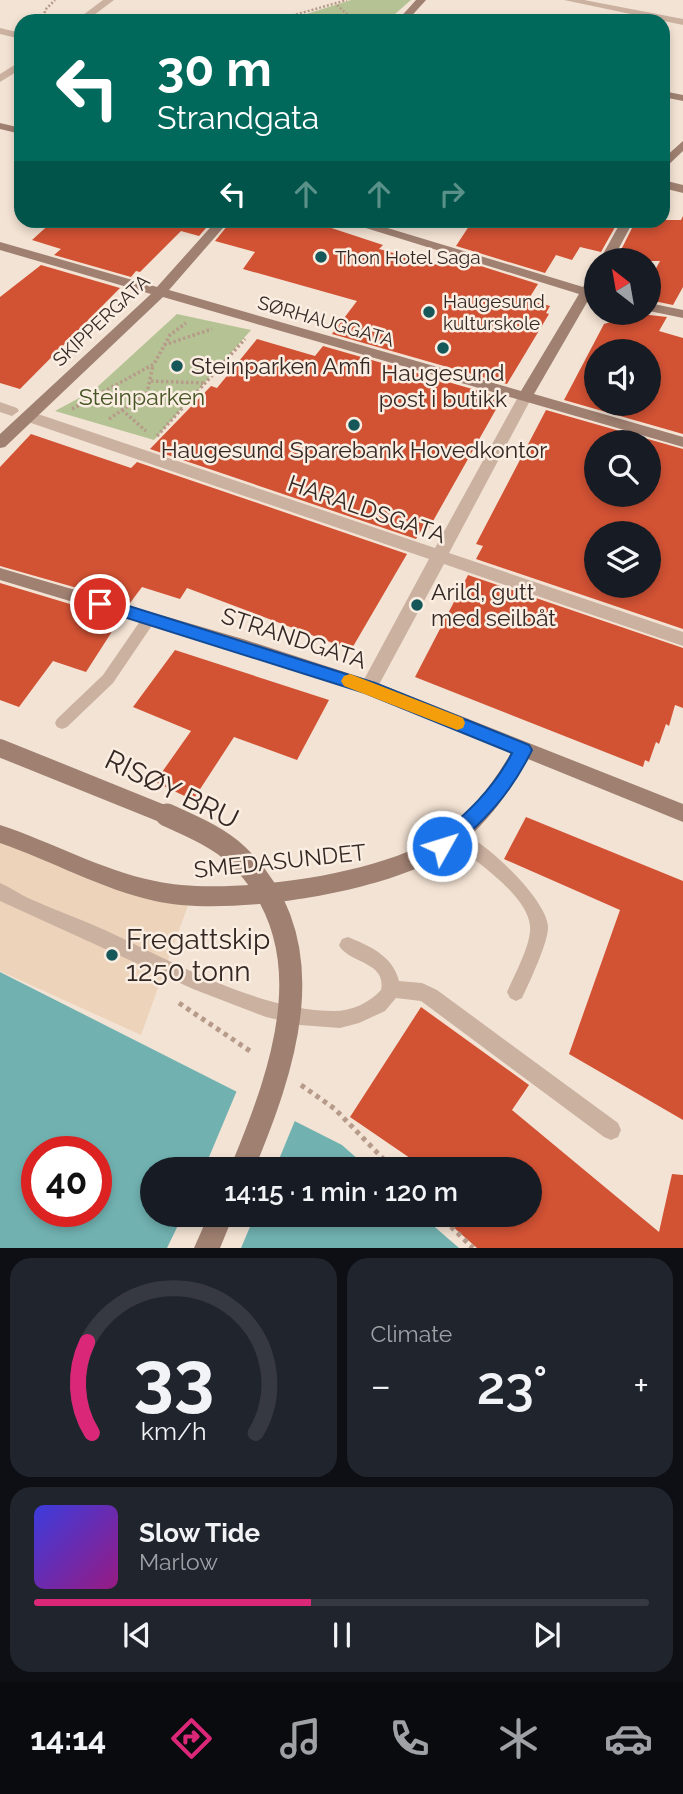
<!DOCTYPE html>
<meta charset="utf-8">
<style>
:root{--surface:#171b24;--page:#20242c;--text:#f1f3f6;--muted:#9ea1a6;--line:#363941;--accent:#db2777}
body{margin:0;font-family:Raleway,sans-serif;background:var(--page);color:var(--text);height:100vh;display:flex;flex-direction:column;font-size:26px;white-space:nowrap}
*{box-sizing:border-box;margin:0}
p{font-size:23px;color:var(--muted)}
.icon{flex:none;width:38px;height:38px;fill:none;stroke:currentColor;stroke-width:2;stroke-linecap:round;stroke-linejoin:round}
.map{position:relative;height:1248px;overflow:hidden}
.drawer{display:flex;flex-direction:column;gap:10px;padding:10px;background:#0d0f14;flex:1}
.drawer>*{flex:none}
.hud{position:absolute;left:14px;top:14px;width:656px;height:214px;border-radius:21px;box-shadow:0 4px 10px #0003;background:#00695c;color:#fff;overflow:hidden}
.needle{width:46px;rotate:329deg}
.tools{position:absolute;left:584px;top:248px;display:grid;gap:14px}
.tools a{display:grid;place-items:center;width:77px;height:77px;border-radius:50%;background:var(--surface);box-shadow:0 4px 10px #0003;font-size:35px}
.speed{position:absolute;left:21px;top:1136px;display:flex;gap:14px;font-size:35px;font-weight:700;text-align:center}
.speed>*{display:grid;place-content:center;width:91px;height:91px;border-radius:50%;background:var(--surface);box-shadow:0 4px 10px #0003;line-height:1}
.speed .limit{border:10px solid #d22;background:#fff;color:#111}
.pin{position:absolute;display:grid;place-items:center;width:60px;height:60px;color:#fff;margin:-30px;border:4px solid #fff;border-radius:50%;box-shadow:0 2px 7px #0007}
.me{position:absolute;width:77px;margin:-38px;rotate:51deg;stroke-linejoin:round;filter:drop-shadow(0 0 5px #0008)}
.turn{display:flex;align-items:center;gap:24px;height:147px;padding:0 28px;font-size:32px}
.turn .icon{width:91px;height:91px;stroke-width:2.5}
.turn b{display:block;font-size:49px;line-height:60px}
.lanes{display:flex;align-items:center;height:66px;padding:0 28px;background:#0003;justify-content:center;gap:35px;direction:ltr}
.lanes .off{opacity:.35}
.big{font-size:52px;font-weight:600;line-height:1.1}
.drawer .tile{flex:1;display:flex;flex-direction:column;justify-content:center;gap:10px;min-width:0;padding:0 24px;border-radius:21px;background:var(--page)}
.drawer .dial{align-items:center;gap:0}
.dial svg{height:182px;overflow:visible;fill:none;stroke:var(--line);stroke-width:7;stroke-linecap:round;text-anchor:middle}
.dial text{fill:var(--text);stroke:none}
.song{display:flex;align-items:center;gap:21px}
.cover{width:84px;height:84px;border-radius:10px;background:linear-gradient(135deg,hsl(240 70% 55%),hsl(310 70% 35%))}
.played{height:7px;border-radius:4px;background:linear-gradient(90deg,var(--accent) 45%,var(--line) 45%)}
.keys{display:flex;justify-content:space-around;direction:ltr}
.heat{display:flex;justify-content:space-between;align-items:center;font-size:38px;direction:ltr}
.drawer .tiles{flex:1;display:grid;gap:10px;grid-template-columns:1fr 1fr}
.tile:last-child{grid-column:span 2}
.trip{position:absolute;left:140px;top:1157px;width:402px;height:70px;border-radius:35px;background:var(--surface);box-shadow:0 4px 10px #0003;font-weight:600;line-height:70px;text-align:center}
.tab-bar{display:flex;height:112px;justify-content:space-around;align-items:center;background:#090b0e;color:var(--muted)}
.tab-bar .icon{width:49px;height:49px}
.tab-bar .selected{color:var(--accent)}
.tab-bar b{font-size:32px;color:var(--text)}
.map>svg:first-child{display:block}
.green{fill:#b5c394}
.plaza{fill:#edd3ba}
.water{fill:#71b2b1;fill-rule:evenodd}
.pier{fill:#f3e3d4}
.building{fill:#d25234;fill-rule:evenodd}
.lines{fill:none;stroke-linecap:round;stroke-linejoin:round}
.path-far2{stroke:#b79b8a;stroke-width:2.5;stroke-dasharray:2 2;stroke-linecap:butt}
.path-far1{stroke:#b79b8a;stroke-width:3.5;stroke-dasharray:2.5 2.5;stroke-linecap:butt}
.path{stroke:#b79b8a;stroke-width:5;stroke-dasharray:4.5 4.5;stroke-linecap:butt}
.lane{fill:#cbb1a0;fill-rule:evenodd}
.street{fill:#cbb1a0;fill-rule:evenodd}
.secondary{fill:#9f8071;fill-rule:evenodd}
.secondary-bridge-far1{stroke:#9f8071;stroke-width:18}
.secondary-bridge{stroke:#9f8071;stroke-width:23}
.route{fill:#1a73e8;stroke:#114b97;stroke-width:2}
.slow{fill:#f59e0b}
.poi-dot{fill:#165859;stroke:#faede1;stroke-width:2.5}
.labels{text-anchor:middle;stroke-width:5;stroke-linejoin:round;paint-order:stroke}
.far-poi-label{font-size:19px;fill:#342824;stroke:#faede1;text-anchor:start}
.far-street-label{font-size:19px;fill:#342824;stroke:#faede1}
.poi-label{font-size:23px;fill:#342824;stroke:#faede1;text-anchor:start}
.park-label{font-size:23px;fill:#465525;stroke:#faede1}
.street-label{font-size:23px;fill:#342824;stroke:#faede1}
.near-street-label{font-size:28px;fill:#342824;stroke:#faede1}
.near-poi-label{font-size:28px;fill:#342824;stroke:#faede1;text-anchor:start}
</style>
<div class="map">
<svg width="683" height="1248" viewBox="0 0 683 1248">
<rect width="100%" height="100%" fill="#f3e3d4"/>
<g class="green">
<polygon points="351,0 411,0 387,21 284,21"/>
<polygon points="177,314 251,330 154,440 55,411 94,390"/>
</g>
<polygon class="plaza" points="0,834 191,897 141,1035 0,971"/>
<path class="water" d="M0 972 342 1145 369 1169H152V1214L421 1215 459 1248H0ZM37 1152H96V1211H37Z"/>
<g class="pier">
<polygon points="238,1088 296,1118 275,1169 204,1169"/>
<polygon points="183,1215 255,1215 241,1248 167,1248"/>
</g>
<g class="building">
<polygon points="683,216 683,287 673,305 649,300 649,281 660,261 638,261 618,256 636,220 681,220"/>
<polygon points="54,220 213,220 199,236 181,231 140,272 136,271 131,277 54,255 61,249 32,240"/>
<polygon points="232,220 307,220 383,245 379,249 442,266 449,256 538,284 528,300 550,306 546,313 549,314 507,384 332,334 357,301 243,269 255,252 215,241"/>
<polygon points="473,220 619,220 601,252 580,247 572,260 556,255 545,273 456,246"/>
<polygon points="41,265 120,288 20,389 0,383 0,297"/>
<path d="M632 313 667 317 659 331 683 338V434L564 400 604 324 631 316ZM597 352H649V404H597Z"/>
<polygon points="257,339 315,356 323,346 500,397 496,404 499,404 428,530 423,528 416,539 150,449 211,386 217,388"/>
<path d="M546 410 683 449V629L476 559 483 546 476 544ZM597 443H649V495H597ZM597 534H649V586H597Z"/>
<polygon points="31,434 131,468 137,462 407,554 351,650 187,588 180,599 142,587 130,603 0,566 0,467"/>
<polygon points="468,575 683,648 683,708 675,705 669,726 666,724 659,744 656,742 649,762 645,760 643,767 415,677"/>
<polygon points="0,583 120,619 86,672 53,661 19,707 0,700"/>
<polygon points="175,650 329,700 297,760 234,737 193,800 155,782 191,731 133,707"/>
<polygon points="526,817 683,881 683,1120 569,1054 620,910 504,859"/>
<polygon points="421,1007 529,1085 512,1110 659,1232 672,1174 683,1175 683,1248 477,1248 452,1226 462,1214 530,1214 530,1169 426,1169 350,1117"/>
</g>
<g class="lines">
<g class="path-far2">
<polyline points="337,5 348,15 348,21"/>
<polyline points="44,21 45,10 55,0"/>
<polyline points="273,21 347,0"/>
</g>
<g class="path-far1">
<polyline points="164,345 212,329"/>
<polyline points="151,381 204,383"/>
<polyline points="72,409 154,364 170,335 186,323"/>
<polyline points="122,410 146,431"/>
<polyline points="109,419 147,393 153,365"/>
<polyline points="157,436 245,339"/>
</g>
<g class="path">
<polyline points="179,1003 253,1053"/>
<polyline points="301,1085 335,1109 393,1169"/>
<polyline points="438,1214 473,1248"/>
</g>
<g class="lane">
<polygon points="150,613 155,614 157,618 113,683 67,727 62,729 57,727 55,723 57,719 103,675 145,614"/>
<path d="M456 829C482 839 545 896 548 926 549 941 529 983 522 998L516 1001 510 998 507 992C514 976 532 943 530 926 528 895 473 859 450 841L448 836 450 831Z"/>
<path d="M0 883C10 887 19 894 28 898 54 910 81 919 107 931 173 962 260 1011 334 1011 352 1011 369 1003 381 990 387 961 347 963 339 945L342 939 348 937C370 946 393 956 399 981L422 983 437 990 618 1123 621 1130 618 1137 611 1140 604 1137 421 1001 396 998 385 1011 359 1023 340 1028 300 1025 266 1017 193 989 0 901Z"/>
</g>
<g class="street">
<polygon points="103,0 114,0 86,21 75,21"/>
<polygon points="564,0 584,0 683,19 683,25"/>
<polygon points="0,28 21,33 21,39 0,34"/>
<polygon points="21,61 21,69 0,82 0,74"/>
<polygon points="525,392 532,397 449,553 683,632 683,646 444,564 375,692 369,695 363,692 360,687 429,559 31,423 29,419 31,415 41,415 435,548 518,397"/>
<polygon points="0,402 17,408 19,411 12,416 0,412"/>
</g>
<g class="secondary">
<polygon points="416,0 426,0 407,21 397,21"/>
<polygon points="663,91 683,95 683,101 663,97"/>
<polygon points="0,123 21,128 21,134 0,129"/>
<polygon points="683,141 683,151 663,170 663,159"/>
<polygon points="663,180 683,185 683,193 663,188"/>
<polygon points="217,220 230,220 169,290 521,391 579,294 340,220 361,220 583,287 592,271 597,270 594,290 597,291 597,299 590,297 534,394 683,437 683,447 163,297 5,447 0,448 0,434 151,294 0,250 0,242 157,287"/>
<polygon points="622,220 634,220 612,261 599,261"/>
<polygon points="649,303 683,310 683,318 649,311"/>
<path d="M0 568 243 639 375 682 683 804V822L528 759C509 792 489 822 458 846 397 892 229 918 155 901 101 889 52 861 0 843V825C52 842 101 870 155 881 225 897 385 875 443 833 472 812 493 783 511 753L364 693 243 653 0 580Z"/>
<polygon points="209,1214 234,1214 220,1248 194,1248"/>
</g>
<polyline class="secondary-bridge-far1" points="0,748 171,817"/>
<path class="secondary-bridge" d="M167 815C191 826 218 837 237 855 329 943 284 1068 242 1169"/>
</g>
<path class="route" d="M100 597 375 683 529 745 532 750C510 795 485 820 448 852L442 854 435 852 432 846 435 840C466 814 493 790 512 753L365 693 95 608 92 604 95 599Z"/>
<polygon class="slow" points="350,674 463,718 465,723 463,728 457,730 344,686 341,681 344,676"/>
<g class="poi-dot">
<circle cx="321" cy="257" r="7"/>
<circle cx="429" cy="312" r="7"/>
<circle cx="443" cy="348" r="7"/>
<circle cx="177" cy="366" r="7"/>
<circle cx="354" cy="425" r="7"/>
<circle cx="417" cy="605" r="7"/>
<circle cx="112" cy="955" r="7"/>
</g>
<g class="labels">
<g class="far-poi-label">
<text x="335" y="264">Thon Hotel Saga</text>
<text x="443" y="308">Haugesund<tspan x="443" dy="22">kulturskole</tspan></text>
</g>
<g class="far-street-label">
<text transform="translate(101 320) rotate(-43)" y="7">SKIPPERGATA</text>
<text transform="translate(326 321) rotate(16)" y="7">SØRHAUGGATA</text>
</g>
<g class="poi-label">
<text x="191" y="374">Steinparken Amfi</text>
<text x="443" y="381" text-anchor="middle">Haugesund<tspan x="443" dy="26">post i butikk</tspan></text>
<text x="354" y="458" text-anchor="middle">Haugesund Sparebank Hovedkontor</text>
<text x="431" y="600">Arild, gutt<tspan x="431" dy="26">med seilbåt</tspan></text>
</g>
<g class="park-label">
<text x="142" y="405">Steinparken</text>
</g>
<g class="street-label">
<text transform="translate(367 509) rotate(19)" y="8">HARALDSGATA</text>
<text transform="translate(294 638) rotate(18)" y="8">STRANDGATA</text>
<text transform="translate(280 861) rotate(-6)" y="8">SMEDASUNDET</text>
</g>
<g class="near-street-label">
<text transform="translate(172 789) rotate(26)" y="10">RISØY BRU</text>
</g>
<g class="near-poi-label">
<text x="126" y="949">Fregattskip<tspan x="126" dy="32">1250 tonn</tspan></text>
</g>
</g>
</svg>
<div class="tools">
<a><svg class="needle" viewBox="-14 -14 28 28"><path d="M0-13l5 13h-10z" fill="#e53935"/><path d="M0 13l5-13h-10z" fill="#9ea1a6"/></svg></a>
<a><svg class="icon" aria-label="sound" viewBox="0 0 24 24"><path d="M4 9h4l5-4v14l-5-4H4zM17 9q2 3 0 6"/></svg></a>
<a><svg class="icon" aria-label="search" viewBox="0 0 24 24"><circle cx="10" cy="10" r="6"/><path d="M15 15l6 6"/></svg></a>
<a><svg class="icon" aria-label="layers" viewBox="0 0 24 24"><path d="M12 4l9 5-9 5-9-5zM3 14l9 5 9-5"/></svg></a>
</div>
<div class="speed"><div class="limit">40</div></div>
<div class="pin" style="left:100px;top:604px;background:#d93025"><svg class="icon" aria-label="arrive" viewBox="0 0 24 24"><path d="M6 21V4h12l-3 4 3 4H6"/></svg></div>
<svg class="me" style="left:442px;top:846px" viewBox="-20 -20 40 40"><circle r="17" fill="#1a73e8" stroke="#fff" stroke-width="3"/><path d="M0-11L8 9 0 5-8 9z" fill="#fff"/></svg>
<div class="trip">14:15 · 1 min · 120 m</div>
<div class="hud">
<div class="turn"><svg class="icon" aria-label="left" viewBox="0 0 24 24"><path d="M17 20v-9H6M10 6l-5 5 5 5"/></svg><div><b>30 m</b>Strandgata</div></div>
<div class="lanes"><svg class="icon" aria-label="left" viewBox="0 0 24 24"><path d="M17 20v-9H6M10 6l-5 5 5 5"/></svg><svg class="icon off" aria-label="ahead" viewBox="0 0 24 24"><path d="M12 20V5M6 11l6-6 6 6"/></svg><svg class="icon off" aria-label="ahead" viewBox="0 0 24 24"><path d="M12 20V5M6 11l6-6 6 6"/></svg><svg class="icon off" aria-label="right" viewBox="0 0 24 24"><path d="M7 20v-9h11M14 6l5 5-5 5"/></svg></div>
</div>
</div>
<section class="drawer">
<div class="tiles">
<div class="tile dial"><svg viewBox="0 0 100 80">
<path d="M14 69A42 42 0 1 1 86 69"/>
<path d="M14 69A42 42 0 0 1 12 29" stroke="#db2777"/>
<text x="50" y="56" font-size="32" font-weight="700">33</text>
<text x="50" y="72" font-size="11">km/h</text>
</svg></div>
<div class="tile"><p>Climate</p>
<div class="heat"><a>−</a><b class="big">23°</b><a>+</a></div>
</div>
<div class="tile">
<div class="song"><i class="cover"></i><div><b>Slow Tide</b><p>Marlow</p></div></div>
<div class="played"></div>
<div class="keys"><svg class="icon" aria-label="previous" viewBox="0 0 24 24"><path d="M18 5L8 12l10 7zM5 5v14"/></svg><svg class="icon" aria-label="pause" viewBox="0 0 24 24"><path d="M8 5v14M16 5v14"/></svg><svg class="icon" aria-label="next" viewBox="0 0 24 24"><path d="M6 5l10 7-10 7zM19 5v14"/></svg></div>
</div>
</div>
</section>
<nav class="tab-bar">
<b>14:14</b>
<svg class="icon selected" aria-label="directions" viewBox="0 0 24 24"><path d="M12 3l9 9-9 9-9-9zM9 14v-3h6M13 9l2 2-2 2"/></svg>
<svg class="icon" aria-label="music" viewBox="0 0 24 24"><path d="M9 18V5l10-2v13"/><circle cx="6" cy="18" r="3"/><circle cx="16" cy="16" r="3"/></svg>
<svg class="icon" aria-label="phone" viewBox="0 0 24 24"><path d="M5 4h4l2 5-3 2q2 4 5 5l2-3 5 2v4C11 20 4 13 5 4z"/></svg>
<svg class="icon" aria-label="climate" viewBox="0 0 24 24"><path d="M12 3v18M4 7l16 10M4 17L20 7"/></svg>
<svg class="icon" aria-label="car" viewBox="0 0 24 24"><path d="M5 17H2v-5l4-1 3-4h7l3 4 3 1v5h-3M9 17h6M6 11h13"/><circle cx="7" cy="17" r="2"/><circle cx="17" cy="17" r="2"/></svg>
</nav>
